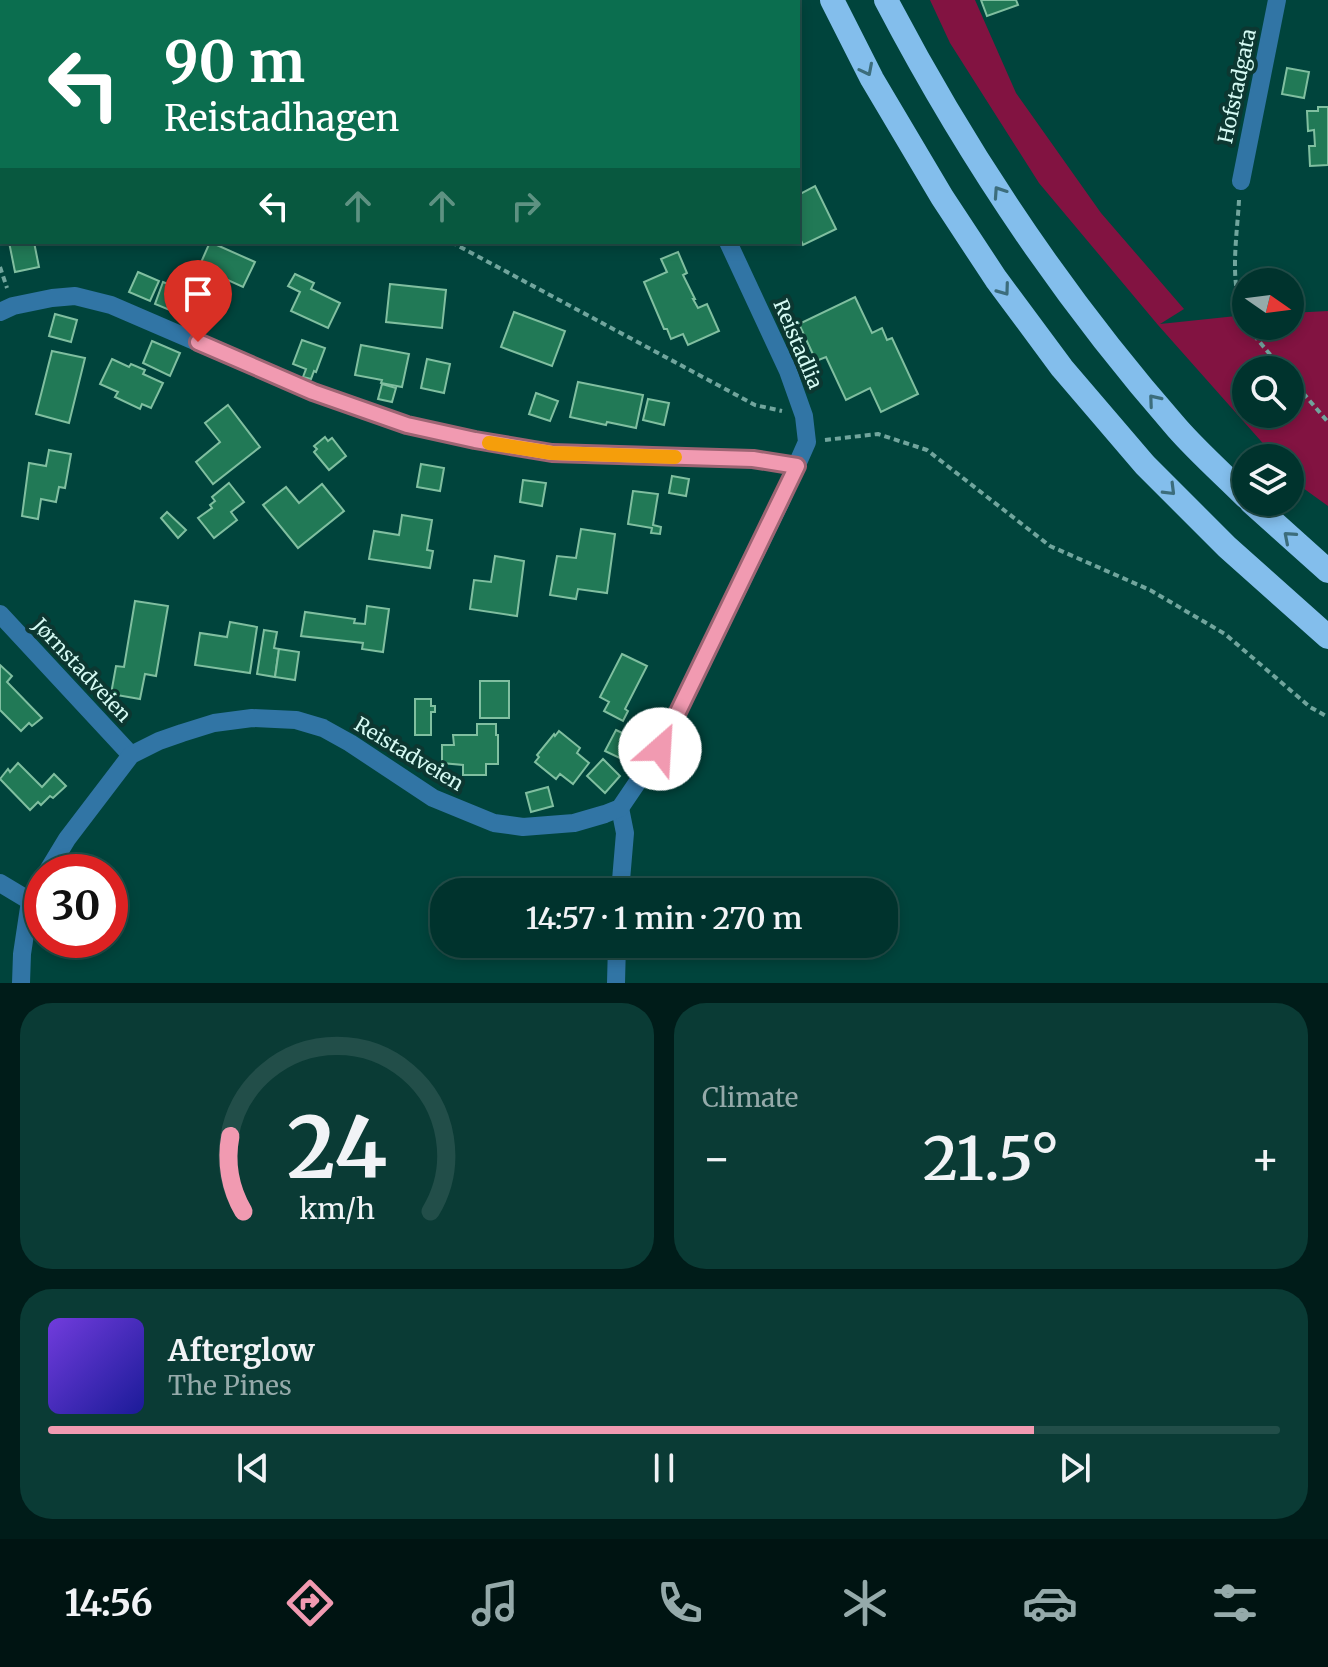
<!DOCTYPE html>
<meta charset="utf-8">
<style>
:root{--surface:#00332d;--page:#0a3b35;--text:#f1f3f6;--muted:#95aaaa;--line:#224e49;--accent:#f19ab1}
body{margin:0;font-family:Merriweather,serif;background:var(--page);color:var(--text);height:100vh;display:flex;flex-direction:column;font-size:30px;white-space:nowrap}
*{box-sizing:border-box;margin:0}
p{font-size:26px;color:var(--muted)}
.icon{flex:none;width:44px;height:44px;fill:none;stroke:currentColor;stroke-width:2;stroke-linecap:round;stroke-linejoin:round}
.map{position:relative;height:983px;overflow:hidden}
.panel{display:flex;flex-direction:column;gap:20px;padding:20px;background:#001c19;flex:1}
.panel>*{flex:none}
.top-card{position:absolute;left:0px;top:0px;width:800px;height:244px;box-shadow:0 4px 12px #0003,0 0 0 2px var(--line);background:#0b6e4f;color:#fff;overflow:hidden}
.needle{width:52px;rotate:104deg}
.controls{position:absolute;left:1232px;top:268px;display:grid;gap:16px}
.controls a{display:grid;place-items:center;width:72px;height:72px;border-radius:50%;background:var(--surface);box-shadow:0 4px 12px #0003,0 0 0 2px var(--line);font-size:40px}
.speed{position:absolute;left:24px;top:854px;display:flex;gap:16px;font-size:40px;font-weight:700;text-align:center}
.speed>*{display:grid;place-content:center;width:104px;height:104px;border-radius:50%;background:var(--surface);box-shadow:0 4px 12px #0003,0 0 0 2px var(--line);line-height:1}
.speed .limit{border:12px solid #d22;background:#fff;color:#111}
.pin{position:absolute;display:grid;place-items:center;width:68px;height:68px;color:#fff;margin:-82px -34px;border-radius:50% 50% 50% 0;rotate:-45deg;box-shadow:0 0 8px #0007}
.pin .icon{rotate:45deg}
.me{position:absolute;width:88px;margin:-44px;rotate:26deg;stroke-linejoin:round;filter:drop-shadow(0 0 6px #0008)}
.turn{display:flex;align-items:center;gap:28px;height:168px;padding:0 32px;font-size:36px}
.turn .icon{width:104px;height:104px;stroke-width:2.5}
.turn b{display:block;font-size:56px;line-height:68px}
.lanes{display:flex;align-items:center;height:76px;padding:0 32px;background:#0003;justify-content:center;gap:40px;direction:ltr}
.lanes .off{opacity:.35}
.big{font-size:60px;font-weight:600;line-height:1.1}
.panel .card{flex:1;display:flex;flex-direction:column;justify-content:center;gap:12px;min-width:0;padding:0 28px;border-radius:32px;background:var(--page)}
.panel .dial{align-items:center;gap:0}
.dial svg{height:208px;overflow:visible;fill:none;stroke:var(--line);stroke-width:7;stroke-linecap:round;text-anchor:middle}
.dial text{fill:var(--text);stroke:none}
.song{display:flex;align-items:center;gap:24px}
.cover{width:96px;height:96px;border-radius:12px;background:linear-gradient(135deg,hsl(260 70% 55%),hsl(240 70% 35%))}
.played{height:8px;border-radius:4px;background:linear-gradient(90deg,var(--accent) 80%,var(--line) 80%)}
.keys{display:flex;justify-content:space-around;direction:ltr}
.heat{display:flex;justify-content:space-between;align-items:center;font-size:44px;direction:ltr}
.panel .tiles{flex:1;display:grid;gap:20px;grid-template-columns:1fr 1fr}
.card:last-child{grid-column:span 2}
.trip{position:absolute;left:430px;top:878px;width:468px;height:80px;border-radius:32px;background:var(--surface);box-shadow:0 4px 12px #0003,0 0 0 2px var(--line);font-weight:600;line-height:80px;text-align:center}
.tabs{display:flex;height:128px;justify-content:space-around;align-items:center;background:#001412;color:var(--muted)}
.tabs .icon{width:56px;height:56px}
.tabs .on{color:var(--accent)}
.tabs b{font-size:36px;color:var(--text)}
.map>svg:first-child{display:block}
.green{fill:#821341;fill-rule:evenodd}
.building{fill:#217956;stroke:#80bfa0;stroke-width:2}
.lines{fill:none;stroke-linecap:round;stroke-linejoin:round}
.path{stroke:#71a59d;stroke-width:4;stroke-dasharray:6 4;stroke-linecap:butt}
.minor{stroke:#3175a5;stroke-width:18}
.motorway{stroke:#83beec;stroke-width:24}
.oneway{stroke:#3c6d7c}
.route-casing{stroke:#9d6473;stroke-width:20}
.route{stroke:#f19ab1;stroke-width:14}
.slow{stroke:#f59e0b;stroke-width:14}
.labels{text-anchor:middle;stroke-width:8;stroke-linejoin:round;paint-order:stroke}
.street-label{font-size:20px;fill:#d5faf3;stroke:#0c3731}
</style>
<div class="map">
<svg width="1328" height="983" viewBox="0 0 1328 983">
<rect width="100%" height="100%" fill="#00443c"/>
<path class="green" d="M930 0H975L1016 93 1101 213 1184 309 1160 324 1246 315V326H1290V313L1328 311V506L1303 488 1290 473V458H1276L1158 325 1039 183 950 43ZM1290 370V414H1246V370Z"/>
<g class="building">
<polygon points="981,0 1016,0 1018,5 987,16"/>
<polygon points="1287,68 1309,72 1304,98 1282,94"/>
<polygon points="1318,107 1328,107 1328,165 1310,166 1309,146 1315,146 1314,130 1308,131 1307,111 1318,111"/>
<polygon points="815,186 836,229 803,245 798,234 798,195"/>
<polygon points="9,242 34,242 39,267 15,272"/>
<polygon points="210,242 255,262 243,287 199,267"/>
<polygon points="678,252 687,273 683,275 695,299 693,299 698,308 707,304 719,331 688,345 683,334 671,339 667,329 664,329 644,282 667,272 661,259"/>
<polygon points="138,272 159,281 150,301 129,292"/>
<polygon points="295,274 314,283 311,289 340,303 328,328 291,311 300,292 288,286"/>
<polygon points="163,282 185,291 177,313 155,304"/>
<polygon points="390,284 446,290 442,328 386,322"/>
<polygon points="855,297 872,333 882,328 887,340 892,338 918,394 881,412 870,388 846,400 826,357 816,361 799,324"/>
<polygon points="514,312 565,331 552,366 501,347"/>
<polygon points="55,314 77,320 71,342 49,336"/>
<polygon points="302,340 325,348 316,372 314,371 311,379 303,377 306,369 293,364"/>
<polygon points="152,341 180,353 170,376 143,363"/>
<polygon points="361,345 409,354 402,387 381,383 382,380 355,375"/>
<polygon points="52,351 85,358 69,423 36,414"/>
<polygon points="112,359 129,367 131,364 145,370 143,374 163,383 151,408 142,404 140,409 115,397 118,392 100,384"/>
<polygon points="427,359 450,364 444,393 421,388"/>
<polygon points="578,382 643,395 636,428 607,422 606,425 570,417"/>
<polygon points="382,384 396,388 392,402 378,399"/>
<polygon points="536,393 558,401 550,421 529,414"/>
<polygon points="648,399 669,403 664,425 643,420"/>
<polygon points="228,405 260,447 213,484 196,462 220,442 205,423"/>
<polygon points="325,437 328,441 332,438 346,456 329,470 314,452 317,449 314,446"/>
<polygon points="49,450 71,454 65,488 59,487 56,502 41,499 38,519 22,516 29,463 46,466"/>
<polygon points="421,464 444,468 440,491 417,487"/>
<polygon points="672,476 689,479 686,496 669,493"/>
<polygon points="523,480 546,483 542,506 520,502"/>
<polygon points="229,483 244,502 231,512 237,520 214,538 198,518 212,508 210,505 215,501 212,497"/>
<polygon points="322,484 344,511 298,548 263,505 286,487 299,503"/>
<polygon points="633,491 658,494 653,525 661,527 660,534 651,533 652,528 628,524"/>
<polygon points="167,512 186,530 178,538 161,518"/>
<polygon points="402,515 432,520 427,550 433,551 430,568 369,559 374,531 399,535"/>
<polygon points="581,529 615,534 607,593 578,589 576,599 550,595 557,556 576,558"/>
<polygon points="495,556 524,561 517,616 470,609 474,580 491,582"/>
<polygon points="135,601 168,606 156,676 145,674 140,699 111,694 116,666 124,667"/>
<polygon points="367,606 389,609 383,652 362,649 363,643 301,636 305,612 355,619 354,623 365,624"/>
<polygon points="230,622 257,627 250,673 195,665 200,633 227,637"/>
<polygon points="264,630 277,632 274,648 279,649 275,677 257,674"/>
<polygon points="279,649 299,652 295,680 275,677"/>
<polygon points="622,654 647,666 625,709 628,711 623,721 604,711 609,702 600,697"/>
<polygon points="0,665 12,676 7,682 42,718 32,726 29,723 21,731 0,710"/>
<rect x="480" y="681" width="29" height="37"/>
<polygon points="415,699 431,699 431,706 435,706 435,712 431,712 431,735 415,735"/>
<polygon points="477,724 496,724 496,735 498,735 498,764 486,764 486,775 463,775 463,765 442,763 442,745 454,745 453,735 477,735"/>
<polygon points="616,730 637,740 626,761 605,751"/>
<polygon points="559,731 580,748 577,753 589,763 573,784 560,774 556,779 535,762 539,757 537,755 554,734 555,736"/>
<polygon points="603,759 620,776 605,793 587,776"/>
<polygon points="18,763 42,787 54,774 66,786 53,798 50,796 41,805 38,802 30,810 0,779 8,769 10,772"/>
<polygon points="548,787 553,806 531,812 526,793"/>
</g>
<g class="lines">
<g class="path">
<path d="M1239 200C1237 239 1228 285 1246 321"/>
<polyline points="451,242 755,405 782,411"/>
<polyline points="0,267 7,288"/>
<polyline points="1249,326 1253,334 1283,370"/>
<polyline points="1290,378 1328,422"/>
<polyline points="825,440 878,434 927,450 1050,546 1150,590 1225,634 1310,707 1328,717"/>
</g>
<g class="minor">
<polyline points="241,0 242,2"/>
<polyline points="611,0 612,2"/>
<polyline points="1241,181 1277,0"/>
<polyline points="0,312 13,306 52,298 75,296 111,305 313,392 407,425 475,440 552,453 753,459 797,466"/>
<polyline points="0,614 131,755"/>
<polyline points="620,808 625,833 620,892"/>
<polyline points="47,872 67,839 131,755 159,741 182,733 214,723 252,718 296,720 323,728 350,743 433,798 494,823 523,827 574,823 605,814 620,808 660,749 780,503 807,442 804,416 788,371 728,242"/>
<polyline points="0,883 30,901"/>
<polyline points="21,983 22,954 30,901 42,880"/>
<polyline points="616,983 617,944"/>
</g>
<g class="motorway">
<polyline points="832,0 872,79 942,197 996,279 1062,368 1145,465 1227,547 1328,637"/>
<path d="M886 0C966 153 1063 298 1177 428 1198 452 1223 474 1246 497"/>
<polyline points="1251,502 1328,571"/>
</g>
</g>
<defs><path id="oneway-chevron" d="M-2-3.5L2.5 0L-2 3.5" fill="none" stroke-width="1.6" stroke-linecap="round" stroke-linejoin="round" transform="scale(2)"/></defs>
<g class="oneway">
<use href="#oneway-chevron" transform="translate(867 70) rotate(63)"/>
<use href="#oneway-chevron" transform="translate(999 192) rotate(-124)"/>
<use href="#oneway-chevron" transform="translate(1004 290) rotate(54)"/>
<use href="#oneway-chevron" transform="translate(1154 400) rotate(-130)"/>
<use href="#oneway-chevron" transform="translate(1170 490) rotate(45)"/>
<use href="#oneway-chevron" transform="translate(1289 537) rotate(-139)"/>
</g>
<g class="lines">
<defs>
<polyline id="route" points="198,342 313,392 407,425 475,440 552,453 753,459 797,466 660,749"/>
</defs>
<use href="#route" class="route-casing"/>
<use href="#route" class="route"/>
<polyline class="slow" points="489,443 552,453 675,457"/>
</g>
<g class="labels">
<g class="street-label">
<text transform="translate(1237 86) rotate(-78)" y="7">Hofstadgata</text>
<text transform="translate(798 344) rotate(67)" y="7">Reistadlia</text>
<text transform="translate(82 670) rotate(47)" y="7">Jørnstadveien</text>
<text transform="translate(409 754) rotate(31)" y="7">Reistadveien</text>
</g>
</g>
</svg>
<div class="controls">
<a><svg class="needle" viewBox="-14 -14 28 28"><path d="M0-13l5 13h-10z" fill="#e53935"/><path d="M0 13l5-13h-10z" fill="#95aaaa"/></svg></a>
<a><svg class="icon" aria-label="search" viewBox="0 0 24 24"><circle cx="10" cy="10" r="6"/><path d="M15 15l6 6"/></svg></a>
<a><svg class="icon" aria-label="layers" viewBox="0 0 24 24"><path d="M12 4l9 5-9 5-9-5zM3 14l9 5 9-5"/></svg></a>
</div>
<div class="speed"><div class="limit">30</div></div>
<div class="pin" style="left:198px;top:342px;background:#d93025"><svg class="icon" aria-label="arrive" viewBox="0 0 24 24"><path d="M6 21V4h12l-3 4 3 4H6"/></svg></div>
<svg class="me" style="left:660px;top:749px" viewBox="-20 -20 40 40"><circle r="19" fill="#fff"/><path d="M0-13L10 11 0 6-10 11z" fill="#f19ab1"/></svg>
<div class="trip">14:57 · 1 min · 270 m</div>
<div class="top-card">
<div class="turn"><svg class="icon" aria-label="left" viewBox="0 0 24 24"><path d="M17 20v-9H6M10 6l-5 5 5 5"/></svg><div><b>90 m</b>Reistadhagen</div></div>
<div class="lanes"><svg class="icon" aria-label="left" viewBox="0 0 24 24"><path d="M17 20v-9H6M10 6l-5 5 5 5"/></svg><svg class="icon off" aria-label="ahead" viewBox="0 0 24 24"><path d="M12 20V5M6 11l6-6 6 6"/></svg><svg class="icon off" aria-label="ahead" viewBox="0 0 24 24"><path d="M12 20V5M6 11l6-6 6 6"/></svg><svg class="icon off" aria-label="right" viewBox="0 0 24 24"><path d="M7 20v-9h11M14 6l5 5-5 5"/></svg></div>
</div>
</div>
<section class="panel">
<div class="tiles">
<div class="card dial"><svg viewBox="0 0 100 80">
<path d="M14 69A42 42 0 1 1 86 69"/>
<path d="M14 69A42 42 0 0 1 9 40" stroke="#f19ab1"/>
<text x="50" y="56" font-size="32" font-weight="700">24</text>
<text x="50" y="72" font-size="11">km/h</text>
</svg></div>
<div class="card"><p>Climate</p>
<div class="heat"><a>−</a><b class="big">21.5°</b><a>+</a></div>
</div>
<div class="card">
<div class="song"><i class="cover"></i><div><b>Afterglow</b><p>The Pines</p></div></div>
<div class="played"></div>
<div class="keys"><svg class="icon" aria-label="previous" viewBox="0 0 24 24"><path d="M18 5L8 12l10 7zM5 5v14"/></svg><svg class="icon" aria-label="pause" viewBox="0 0 24 24"><path d="M8 5v14M16 5v14"/></svg><svg class="icon" aria-label="next" viewBox="0 0 24 24"><path d="M6 5l10 7-10 7zM19 5v14"/></svg></div>
</div>
</div>
</section>
<nav class="tabs">
<b>14:56</b>
<svg class="icon on" aria-label="directions" viewBox="0 0 24 24"><path d="M12 3l9 9-9 9-9-9zM9 14v-3h6M13 9l2 2-2 2"/></svg>
<svg class="icon" aria-label="music" viewBox="0 0 24 24"><path d="M9 18V5l10-2v13"/><circle cx="6" cy="18" r="3"/><circle cx="16" cy="16" r="3"/></svg>
<svg class="icon" aria-label="phone" viewBox="0 0 24 24"><path d="M5 4h4l2 5-3 2q2 4 5 5l2-3 5 2v4C11 20 4 13 5 4z"/></svg>
<svg class="icon" aria-label="climate" viewBox="0 0 24 24"><path d="M12 3v18M4 7l16 10M4 17L20 7"/></svg>
<svg class="icon" aria-label="car" viewBox="0 0 24 24"><path d="M5 17H2v-5l4-1 3-4h7l3 4 3 1v5h-3M9 17h6M6 11h13"/><circle cx="7" cy="17" r="2"/><circle cx="17" cy="17" r="2"/></svg>
<svg class="icon" aria-label="filters" viewBox="0 0 24 24"><path d="M4 7h16M4 17h16"/><circle cx="9" cy="7" r="2"/><circle cx="15" cy="17" r="2"/></svg>
</nav>
